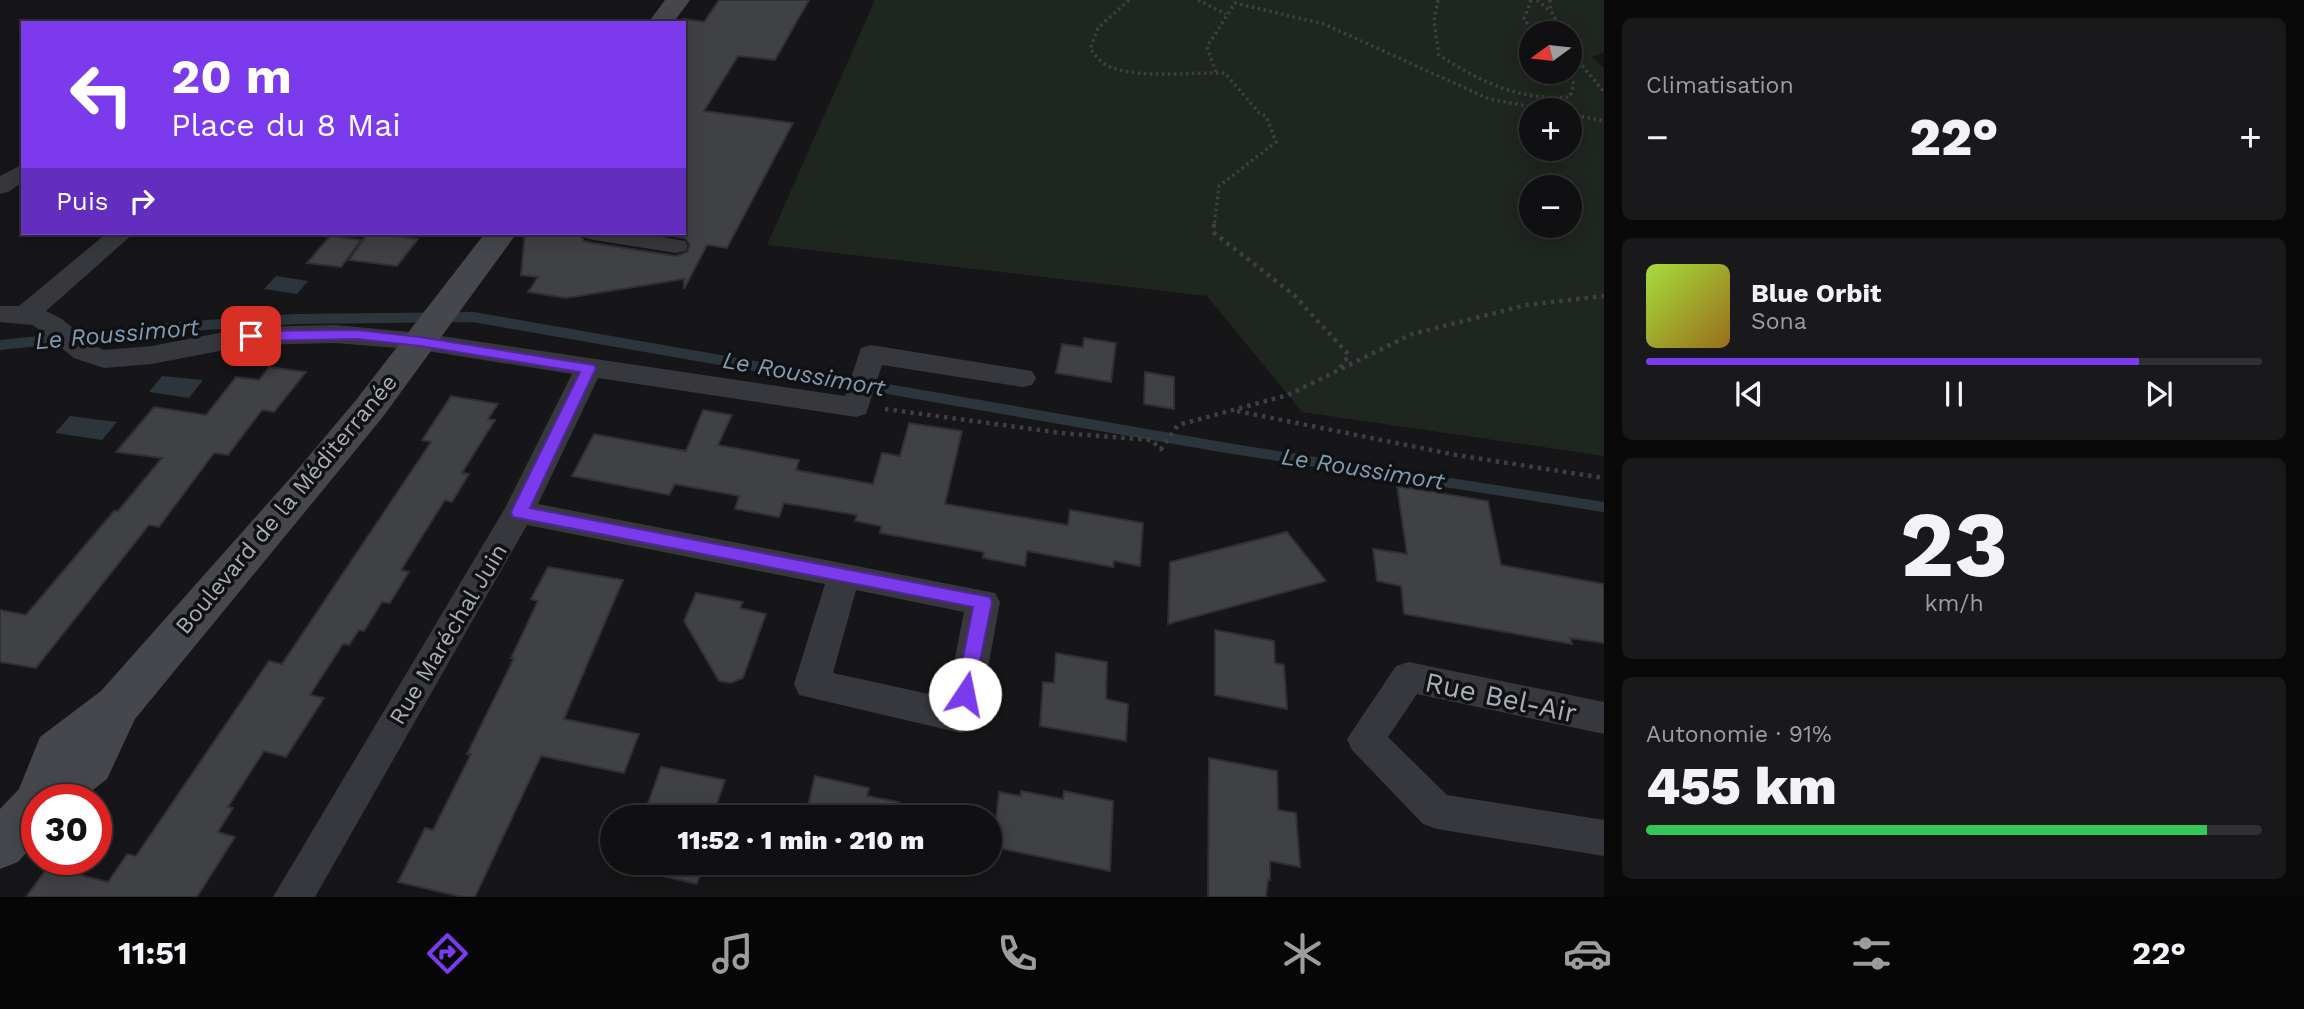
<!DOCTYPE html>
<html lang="fr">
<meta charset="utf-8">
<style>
:root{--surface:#101012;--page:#19191b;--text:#f1f3f6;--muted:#9c9d9f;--line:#303032;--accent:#7c3aed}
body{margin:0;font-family:"Work Sans",sans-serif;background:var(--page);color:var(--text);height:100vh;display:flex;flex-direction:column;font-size:26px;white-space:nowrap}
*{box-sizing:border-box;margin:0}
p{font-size:23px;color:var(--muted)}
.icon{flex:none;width:38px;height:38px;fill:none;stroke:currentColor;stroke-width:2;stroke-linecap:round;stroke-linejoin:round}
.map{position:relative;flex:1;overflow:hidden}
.drawer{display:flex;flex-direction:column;gap:18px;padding:18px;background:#09090a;width:700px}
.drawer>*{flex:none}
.banner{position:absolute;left:21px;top:21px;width:665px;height:214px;border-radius:0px;box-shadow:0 4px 18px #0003,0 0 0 2px var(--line);background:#7c3aed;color:#fff;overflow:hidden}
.needle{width:46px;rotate:255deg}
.controls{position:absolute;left:1519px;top:21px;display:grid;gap:14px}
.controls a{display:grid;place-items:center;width:63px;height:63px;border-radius:50%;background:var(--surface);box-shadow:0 4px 18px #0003,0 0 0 2px var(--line);font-size:35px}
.speed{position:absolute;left:21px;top:784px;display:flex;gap:14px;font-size:35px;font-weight:700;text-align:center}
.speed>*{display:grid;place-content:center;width:91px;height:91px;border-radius:50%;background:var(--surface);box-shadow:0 4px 18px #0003,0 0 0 2px var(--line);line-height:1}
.speed .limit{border:10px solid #d22;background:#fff;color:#111}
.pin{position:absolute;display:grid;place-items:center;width:60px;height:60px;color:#fff;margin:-30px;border-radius:14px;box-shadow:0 4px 10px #0006}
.me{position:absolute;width:77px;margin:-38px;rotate:11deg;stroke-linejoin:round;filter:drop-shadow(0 0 5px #0008)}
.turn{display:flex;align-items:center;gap:24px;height:147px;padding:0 35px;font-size:32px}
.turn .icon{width:91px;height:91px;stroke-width:2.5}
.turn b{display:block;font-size:49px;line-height:60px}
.then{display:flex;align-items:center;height:66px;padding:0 35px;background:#0003;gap:14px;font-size:26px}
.big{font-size:52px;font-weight:800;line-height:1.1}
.drawer .tile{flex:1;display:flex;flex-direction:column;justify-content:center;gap:10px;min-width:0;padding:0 24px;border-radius:10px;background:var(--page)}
.drawer .dial{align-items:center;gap:0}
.dial b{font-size:91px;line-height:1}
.song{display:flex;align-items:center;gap:21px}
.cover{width:84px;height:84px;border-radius:10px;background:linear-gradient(135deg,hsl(80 70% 55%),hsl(40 70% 35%))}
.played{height:7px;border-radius:4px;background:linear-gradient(90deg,var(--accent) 80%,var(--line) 80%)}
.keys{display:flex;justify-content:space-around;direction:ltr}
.heat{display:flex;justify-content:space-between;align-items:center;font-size:38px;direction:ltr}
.charge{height:10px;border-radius:5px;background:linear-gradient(90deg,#34c759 91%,var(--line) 0)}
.trip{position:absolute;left:600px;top:805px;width:402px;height:70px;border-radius:35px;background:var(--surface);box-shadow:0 4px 18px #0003,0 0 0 2px var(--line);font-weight:800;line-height:70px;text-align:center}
.dock{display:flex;height:112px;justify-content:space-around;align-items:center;background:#060607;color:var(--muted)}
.dock .icon{width:49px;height:49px}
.dock .selected{color:var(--accent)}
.dock b{font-size:32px;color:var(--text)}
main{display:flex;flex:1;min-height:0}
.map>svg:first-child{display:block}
.green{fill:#1e261f;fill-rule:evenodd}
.water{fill:#2c353c}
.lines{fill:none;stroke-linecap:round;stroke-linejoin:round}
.stream{stroke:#2c353c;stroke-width:10}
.building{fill:#404145;stroke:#303034;stroke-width:2}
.path-far1{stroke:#3d3f44;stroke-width:3.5;stroke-dasharray:2.5 3.5;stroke-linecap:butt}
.path{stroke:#3d3f44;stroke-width:4.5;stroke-dasharray:3.5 5;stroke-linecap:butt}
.street{fill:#37383d;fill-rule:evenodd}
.secondary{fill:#45474d;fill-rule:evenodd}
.route{fill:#7c3aed;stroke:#51269a;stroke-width:2}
.labels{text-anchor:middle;stroke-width:7;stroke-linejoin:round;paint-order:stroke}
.street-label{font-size:23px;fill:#a8adb8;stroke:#111113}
.water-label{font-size:24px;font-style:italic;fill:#7f9bb3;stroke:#111113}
.near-street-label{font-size:28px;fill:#a8adb8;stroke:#111113}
</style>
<main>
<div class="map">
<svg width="1604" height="897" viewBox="0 0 1604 897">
<rect width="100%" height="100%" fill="#161618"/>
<path class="green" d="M875 0H1604V52L1592 57 1604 68V456L1302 412 1207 296 767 245ZM1531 33H1570V72H1531ZM1531 110H1570V149H1531ZM1531 187H1570V226H1531Z"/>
<g class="water">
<polygon points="276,276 308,281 297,294 264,289"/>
<polygon points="162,376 203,380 189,398 149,392"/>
<polygon points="70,416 117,422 102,440 55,433"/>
</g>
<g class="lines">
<polyline class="stream" points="0,345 177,327 295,319 473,317 1227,448 1604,507"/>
</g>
<g class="building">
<polygon points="719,0 809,0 775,60 738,56 704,111 793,123 727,248 707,245 684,289 684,279 566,298 528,292 538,277 521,275 525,233 579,233 584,241 593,243 676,256 687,252 690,245 685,238 653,233 684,233 684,19 704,22"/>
<polygon points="368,233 418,239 397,266 349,260"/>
<polygon points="330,236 361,240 341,267 307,263"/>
<polygon points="1084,338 1116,343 1111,382 1056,373 1062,344 1083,347"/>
<polygon points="269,367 306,372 274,412 262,410 228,455 214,453 159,527 149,525 36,668 0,662 0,610 26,615 114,511 118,511 162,458 116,452 154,407 206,415 236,377 259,380"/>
<polygon points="1145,372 1174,377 1174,409 1144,404"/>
<polygon points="451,396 498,404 488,419 495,420 462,473 469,474 452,502 445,500 401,570 409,572 390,603 382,602 364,631 359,630 349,645 343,644 310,695 324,698 286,757 264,751 228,807 233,808 218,832 235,837 197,897 26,897 48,867 108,882 127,854 136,856 269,661 282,664 431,442 422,440"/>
<polygon points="703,410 732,415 718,445 799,460 796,470 873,484 882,453 900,456 909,423 962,431 945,504 1068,525 1070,510 1143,523 1140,566 1114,561 1113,567 1027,551 1025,566 983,558 984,552 880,533 881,526 855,521 857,515 784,503 779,517 735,509 739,496 675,484 669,495 572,476 594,434 686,451"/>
<polygon points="1397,486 1488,501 1501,565 1604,584 1604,643 1570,638 1572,644 1404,614 1401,586 1377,581 1373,549 1407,554"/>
<polygon points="1287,532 1326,581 1168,624 1170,562"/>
<polygon points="548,567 623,580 564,719 639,734 624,773 541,756 475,897 462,897 398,882 425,828 433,830 471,754 467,754 514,658 511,658 538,601 531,599"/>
<polygon points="696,593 743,602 740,608 766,614 743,678 731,683 719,681 684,621"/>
<polygon points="1215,630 1274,641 1275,663 1284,665 1287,709 1215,695"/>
<polygon points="1056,653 1107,662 1106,699 1128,704 1126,741 1040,726 1043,682 1054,683"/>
<polygon points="1209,758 1277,771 1278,810 1296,813 1300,867 1270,861 1270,880 1268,880 1266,897 1208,897"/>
<polygon points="661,767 725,780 716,807 725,809 723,817 643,817"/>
<polygon points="815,776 869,788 867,796 899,802 896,817 805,817"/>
<polygon points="1021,791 1063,799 1064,791 1113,801 1110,871 993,847 999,792 1021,796"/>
<polygon points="627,863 703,863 697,884 625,867"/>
</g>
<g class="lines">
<g class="path-far1">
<path d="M1129 0 1098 28 1090 49C1096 56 1102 64 1110 67 1141 79 1192 72 1225 73L1259 113 1266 116 1276 142 1219 186 1214 226"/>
<polyline points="1198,0 1226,14"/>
<path d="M1438 0 1434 21 1439 55C1480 82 1520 101 1570 97L1574 84 1568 72"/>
<polyline points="1531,0 1524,19 1535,33"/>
<polyline points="1537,0 1550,11"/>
<polyline points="1550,0 1551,11 1563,33"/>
<polyline points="1570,45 1580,63 1604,92"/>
<polyline points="1216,72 1207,47 1235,3 1324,24 1489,99 1549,110"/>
<polyline points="1570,114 1604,121"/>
</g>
<g class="path">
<polyline points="1214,224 1213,232 1294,295 1349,355 1340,368"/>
<polyline points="885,409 1061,433 1151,440 1161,449 1178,425 1288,395 1412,334 1527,305 1604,296"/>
<polyline points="1237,411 1456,455 1604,478"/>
</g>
<g class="street">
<polygon points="23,164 23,182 8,192 0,194 0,176"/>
<path d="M107 233H134L46 311 62 319 93 345 104 350 152 346 250 327 335 325 421 333 845 396 861 348 871 345 1032 371 1036 378 1032 385 1022 387 882 365 866 414 856 417 598 378 538 504 995 593 1000 602 979 717 974 728 961 733 799 695 794 684 825 584 527 525 315 897H273L505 508 572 374 421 350 335 343 250 345 152 364 104 368 74 358 33 325 0 322V306H19ZM856 590 964 612 947 698 833 673Z"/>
<polygon points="582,233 639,233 685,241 688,246 685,251 676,253 594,240 585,238"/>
<polygon points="1409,662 1604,702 1604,734 1417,694 1388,737 1447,795 1604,820 1604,856 1437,829 1423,824 1352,750 1347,739 1396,666"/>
</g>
<g class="secondary">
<polygon points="665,0 690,0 673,23 648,23"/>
<polygon points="485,233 517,233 382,418 135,719 107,779 80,800 37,800 37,841 18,862 0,869 0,809 19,789 40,737 101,691 293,475 356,400"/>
</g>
</g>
<polygon class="route" points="357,330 420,337 594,365 596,368 530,508 990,597 992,602 972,700 965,702 959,700 956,694 973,607 513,517 511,512 580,372 420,346 357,339 251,341 244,336 251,331"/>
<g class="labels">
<g class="street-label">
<text transform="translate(286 504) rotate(-50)" y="8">Boulevard de la Méditerranée</text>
<text transform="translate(448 634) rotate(-59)" y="8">Rue Maréchal Juin</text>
</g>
<g class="water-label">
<text transform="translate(117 334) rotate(-5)" y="8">Le Roussimort</text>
<text transform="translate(804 374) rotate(10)" y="8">Le Roussimort</text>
<text transform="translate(1363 469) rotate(9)" y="8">Le Roussimort</text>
</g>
<g class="near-street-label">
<text transform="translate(1501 697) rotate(12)" y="10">Rue Bel-Air</text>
</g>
</g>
</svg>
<div class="controls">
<a><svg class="needle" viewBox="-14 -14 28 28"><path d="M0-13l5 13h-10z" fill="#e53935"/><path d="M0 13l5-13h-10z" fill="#9c9d9f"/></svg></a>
<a>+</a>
<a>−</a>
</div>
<div class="speed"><div class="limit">30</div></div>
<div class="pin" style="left:251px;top:336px;background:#d93025"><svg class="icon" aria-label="arrive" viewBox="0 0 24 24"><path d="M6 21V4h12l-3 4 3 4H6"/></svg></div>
<svg class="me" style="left:965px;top:694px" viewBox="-20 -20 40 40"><circle r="19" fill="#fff"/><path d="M0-13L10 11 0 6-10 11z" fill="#7c3aed"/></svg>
<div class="trip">11:52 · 1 min · 210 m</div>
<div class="banner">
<div class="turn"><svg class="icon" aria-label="left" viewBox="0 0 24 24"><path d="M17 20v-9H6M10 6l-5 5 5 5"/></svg><div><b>20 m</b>Place du 8 Mai</div></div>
<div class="then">Puis<svg class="icon" aria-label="right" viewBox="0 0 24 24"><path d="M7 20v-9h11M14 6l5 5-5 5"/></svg></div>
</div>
</div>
<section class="drawer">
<div class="tile"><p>Climatisation</p>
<div class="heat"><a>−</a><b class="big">22°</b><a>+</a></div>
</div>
<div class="tile">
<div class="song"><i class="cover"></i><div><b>Blue Orbit</b><p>Sona</p></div></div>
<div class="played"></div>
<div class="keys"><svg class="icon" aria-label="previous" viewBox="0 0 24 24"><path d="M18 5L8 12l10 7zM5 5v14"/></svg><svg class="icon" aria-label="pause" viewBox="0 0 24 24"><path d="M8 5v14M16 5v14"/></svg><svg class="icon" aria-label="next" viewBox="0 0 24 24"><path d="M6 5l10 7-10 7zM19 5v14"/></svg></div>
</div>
<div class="tile dial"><b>23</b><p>km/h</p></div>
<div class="tile"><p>Autonomie · 91%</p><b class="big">455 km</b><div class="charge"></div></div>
</section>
</main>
<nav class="dock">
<b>11:51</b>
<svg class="icon selected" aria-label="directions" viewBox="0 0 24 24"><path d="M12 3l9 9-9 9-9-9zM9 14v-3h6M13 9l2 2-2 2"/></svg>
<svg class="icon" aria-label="music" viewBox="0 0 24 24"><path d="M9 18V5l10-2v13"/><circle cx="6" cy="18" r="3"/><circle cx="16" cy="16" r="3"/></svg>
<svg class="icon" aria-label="phone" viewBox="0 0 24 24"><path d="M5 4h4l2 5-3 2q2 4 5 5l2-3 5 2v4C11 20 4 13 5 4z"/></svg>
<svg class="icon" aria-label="climate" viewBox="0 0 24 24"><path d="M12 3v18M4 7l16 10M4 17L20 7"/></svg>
<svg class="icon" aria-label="car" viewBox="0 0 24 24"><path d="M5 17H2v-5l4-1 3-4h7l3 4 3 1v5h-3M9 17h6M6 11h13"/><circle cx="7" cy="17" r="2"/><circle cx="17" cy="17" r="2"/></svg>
<svg class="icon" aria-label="filters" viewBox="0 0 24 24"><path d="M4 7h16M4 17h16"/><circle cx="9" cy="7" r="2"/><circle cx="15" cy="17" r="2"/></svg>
<b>22°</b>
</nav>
